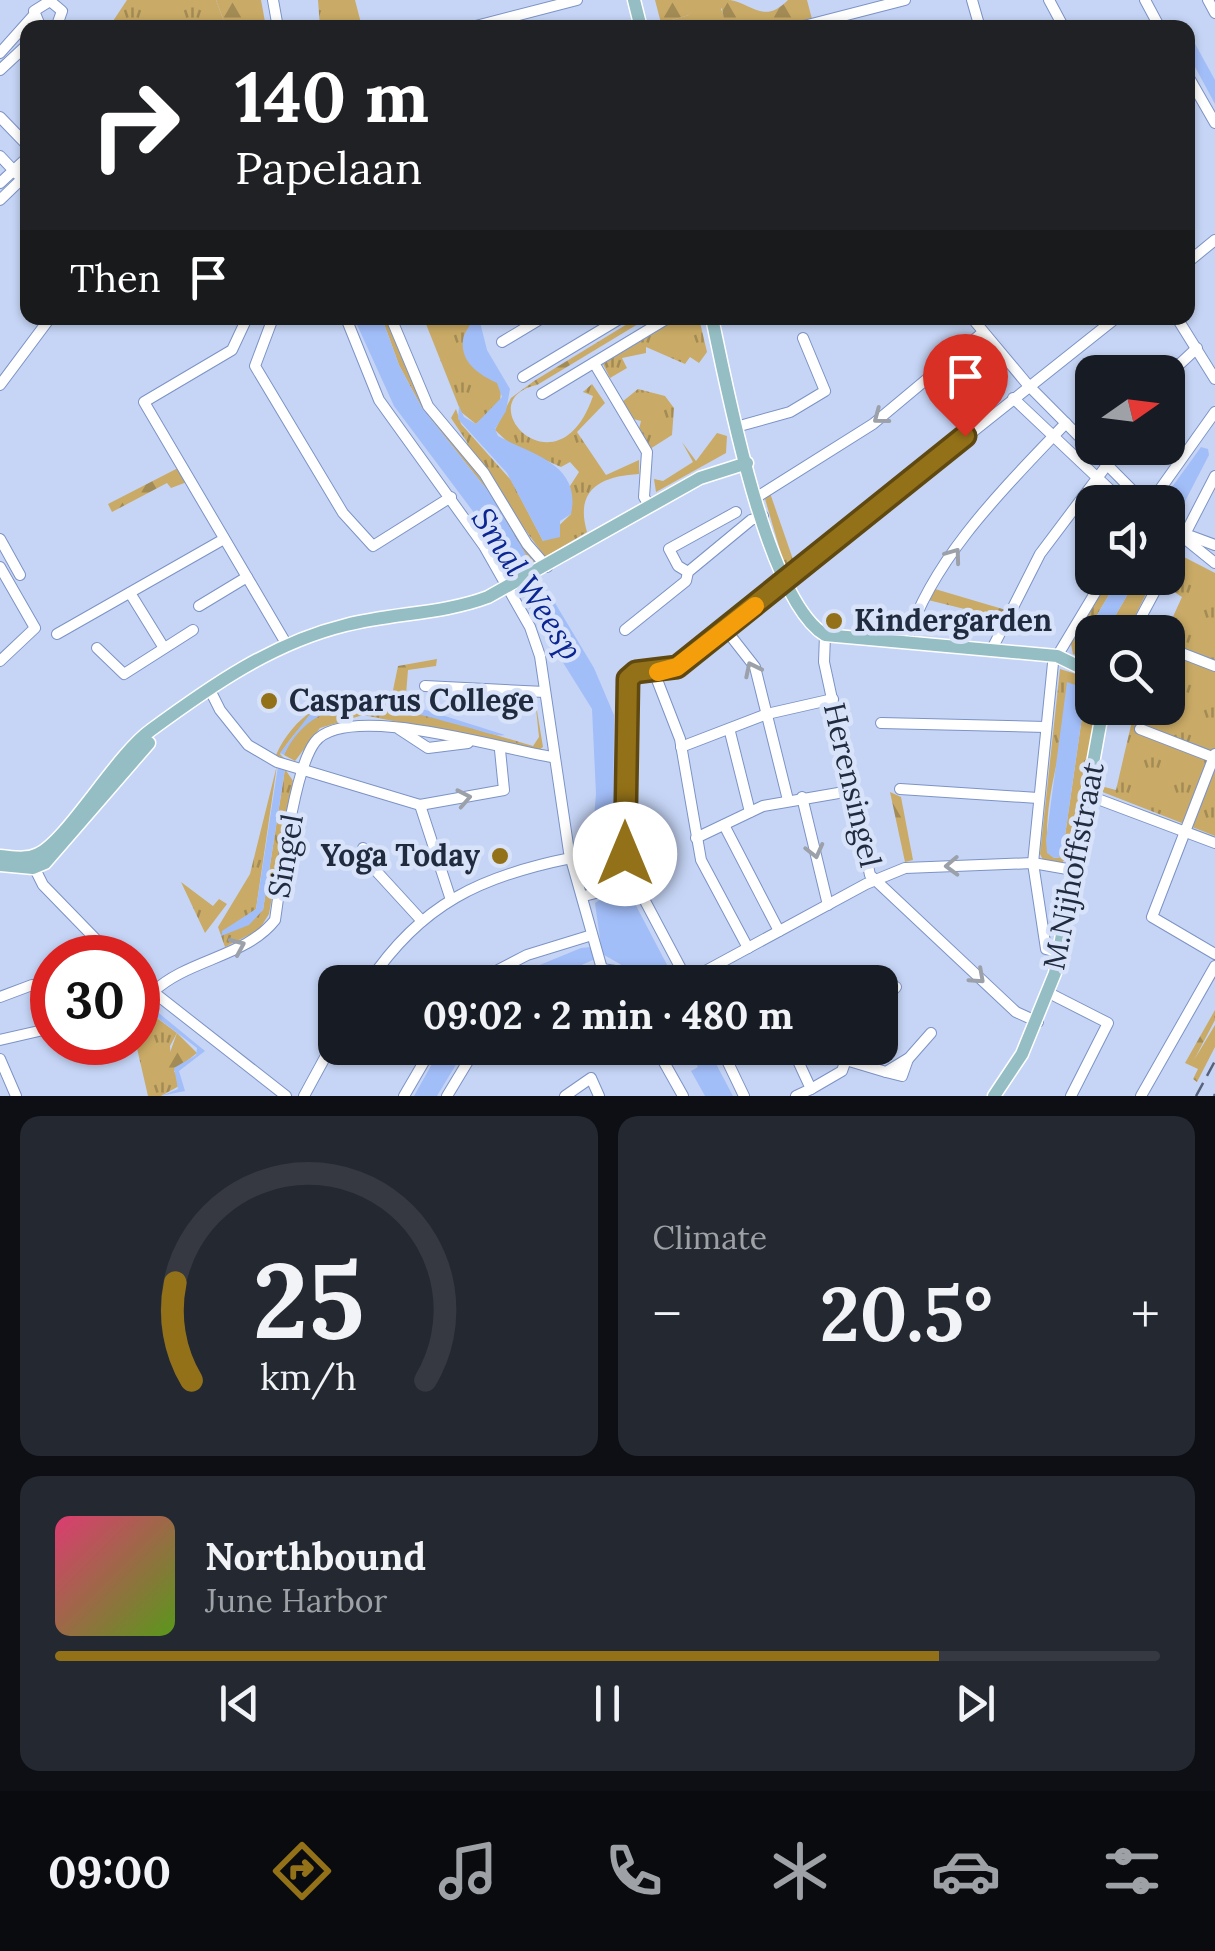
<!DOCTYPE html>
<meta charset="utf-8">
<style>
:root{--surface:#171b24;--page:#242831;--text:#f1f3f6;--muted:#9ea1a6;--line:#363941;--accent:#937118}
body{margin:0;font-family:Lora,serif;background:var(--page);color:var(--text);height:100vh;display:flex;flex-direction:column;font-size:38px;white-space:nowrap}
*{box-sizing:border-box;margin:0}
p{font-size:32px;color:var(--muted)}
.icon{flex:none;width:55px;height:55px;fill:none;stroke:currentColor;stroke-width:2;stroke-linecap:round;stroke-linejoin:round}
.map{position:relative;height:1096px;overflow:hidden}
.drawer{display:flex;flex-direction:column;gap:20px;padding:20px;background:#0d0f14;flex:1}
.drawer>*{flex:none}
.banner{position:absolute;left:20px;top:20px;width:1175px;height:305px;border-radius:20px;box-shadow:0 2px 8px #0004;background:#202124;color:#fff;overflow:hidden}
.needle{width:65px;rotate:76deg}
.controls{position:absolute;left:1075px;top:355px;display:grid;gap:20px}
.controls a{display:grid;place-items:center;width:110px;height:110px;border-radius:20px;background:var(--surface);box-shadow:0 2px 8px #0004;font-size:50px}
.speed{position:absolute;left:30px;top:935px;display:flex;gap:20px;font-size:50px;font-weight:700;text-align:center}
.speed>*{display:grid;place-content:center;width:130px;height:130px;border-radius:50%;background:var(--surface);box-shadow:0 2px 8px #0004;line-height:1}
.speed .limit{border:15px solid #d22;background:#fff;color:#111}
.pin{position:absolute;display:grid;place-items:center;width:85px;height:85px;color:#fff;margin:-102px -42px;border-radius:50% 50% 50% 0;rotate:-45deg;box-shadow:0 0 10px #0007}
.pin .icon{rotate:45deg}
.me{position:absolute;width:110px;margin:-55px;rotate:0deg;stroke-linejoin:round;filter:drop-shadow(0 0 8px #0008)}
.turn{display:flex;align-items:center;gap:35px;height:210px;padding:0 50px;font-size:45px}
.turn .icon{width:130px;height:130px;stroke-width:2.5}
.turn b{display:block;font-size:70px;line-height:85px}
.then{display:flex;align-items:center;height:95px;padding:0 50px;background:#0003;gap:20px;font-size:38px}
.big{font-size:75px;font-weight:800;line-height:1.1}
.drawer .tile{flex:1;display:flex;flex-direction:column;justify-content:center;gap:15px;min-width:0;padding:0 35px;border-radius:20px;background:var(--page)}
.drawer .dial{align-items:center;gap:0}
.dial svg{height:260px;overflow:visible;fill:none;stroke:var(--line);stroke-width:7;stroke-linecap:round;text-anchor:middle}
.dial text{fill:var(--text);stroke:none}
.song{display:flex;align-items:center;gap:30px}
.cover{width:120px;height:120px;border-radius:15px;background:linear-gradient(135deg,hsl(340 70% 55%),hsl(90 70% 35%))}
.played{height:10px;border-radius:5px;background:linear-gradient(90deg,var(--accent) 80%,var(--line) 80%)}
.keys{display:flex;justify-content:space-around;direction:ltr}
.heat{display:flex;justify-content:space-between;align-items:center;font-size:55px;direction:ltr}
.drawer .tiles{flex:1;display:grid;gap:20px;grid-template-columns:1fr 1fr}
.tile:last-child{grid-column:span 2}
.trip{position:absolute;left:318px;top:965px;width:580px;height:100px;border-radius:20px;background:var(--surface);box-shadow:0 2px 8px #0004;font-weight:800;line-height:100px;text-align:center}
.dock{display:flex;height:160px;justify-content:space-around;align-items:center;background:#090b0e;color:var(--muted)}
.dock .icon{width:70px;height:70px}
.dock .selected{color:var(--accent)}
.dock b{font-size:45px;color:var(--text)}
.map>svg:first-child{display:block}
.grass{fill:url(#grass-tufts);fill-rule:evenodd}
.forest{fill:url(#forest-firs)}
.water{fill:#a2bef9}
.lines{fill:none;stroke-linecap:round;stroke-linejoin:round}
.minor-casing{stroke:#7c93c6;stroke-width:12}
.major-casing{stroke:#fff;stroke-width:15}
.minor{stroke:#fff;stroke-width:10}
.major{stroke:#94bec3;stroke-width:12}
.rail{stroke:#57637b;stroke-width:2.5;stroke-dasharray:15 8;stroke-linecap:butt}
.oneway{stroke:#9ba0a9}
.route-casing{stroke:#604910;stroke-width:25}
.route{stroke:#937118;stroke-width:18}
.slow{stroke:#f59e0b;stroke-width:18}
.poi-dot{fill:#937118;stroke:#d8e2f9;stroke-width:4}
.labels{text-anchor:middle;stroke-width:9;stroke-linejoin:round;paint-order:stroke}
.poi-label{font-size:30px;font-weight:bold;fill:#212b3f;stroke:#d8e2f9;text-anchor:start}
.street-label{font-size:30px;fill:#212b3f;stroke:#d8e2f9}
.water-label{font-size:32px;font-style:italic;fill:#0b2693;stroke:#d8e2f9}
</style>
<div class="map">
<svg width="1215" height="1096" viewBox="0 0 1215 1096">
<defs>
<pattern id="grass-tufts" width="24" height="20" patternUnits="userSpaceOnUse" patternTransform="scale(2.5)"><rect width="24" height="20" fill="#c9aa66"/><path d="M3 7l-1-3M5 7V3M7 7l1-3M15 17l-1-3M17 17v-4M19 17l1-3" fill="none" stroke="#a38b55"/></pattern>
<pattern id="forest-firs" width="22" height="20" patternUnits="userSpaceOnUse" patternTransform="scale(2.5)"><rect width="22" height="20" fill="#c9aa66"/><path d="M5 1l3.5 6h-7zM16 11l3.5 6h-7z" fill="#a38b55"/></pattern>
</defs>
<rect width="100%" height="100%" fill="#c6d5f6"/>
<g class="grass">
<polygon points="127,0 216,0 226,27 109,27"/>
<polygon points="318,0 355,0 362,27 320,27"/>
<polygon points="691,0 730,0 721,9 728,25 673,27 672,20 689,15"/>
<polygon points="382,318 389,318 411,378 537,560 531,564 488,491 422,408 399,365"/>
<polygon points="452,318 473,318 501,390 500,402 476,424 461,412 426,324"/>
<polygon points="679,318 699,318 707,352 699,363 690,357 685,364 646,347 646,353 622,358 627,368 610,378 603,364"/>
<path d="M534 381 537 385C466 400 558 499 593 396L583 392 592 384 605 403 577 432 606 475 639 460V474C603 476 574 488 587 532L545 557 467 450V442L451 418 456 409 461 424 511 480 543 541 571 514 570 486 579 472 570 462 561 467 511 445 495 430 511 398Z"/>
<polygon points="638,389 665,396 674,408 672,435 650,449 639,429 641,421 633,419 622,402"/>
<polygon points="717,433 727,436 726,453 656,492 654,479 663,481 693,462 682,442 696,461"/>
<polygon points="770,493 796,568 793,571 785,567 765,499"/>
<polygon points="1184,557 1215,573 1215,836 1100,791 1097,785 1116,790 1135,708 1168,708 1166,632 1182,597 1168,588"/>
<polygon points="1108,578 1119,578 1082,640 1092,662 1073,654 1070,639"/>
<polygon points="1137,578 1154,578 1127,632 1106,632"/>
<path d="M1060 669 1092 679V708H1099L1068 858 1061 863 1043 860 1040 854ZM1078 683 1086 689 1062 857 1054 858 1048 853C1042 798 1065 736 1078 683Z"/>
<path d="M535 699 543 747 539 750 363 715 320 728 295 761 284 755C291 739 301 720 318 713 375 691 476 730 533 746L539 737Z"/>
<polygon points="277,765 256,909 222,935 263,910 285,769 293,781 269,914 259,930 225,947 218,927 250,874"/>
<polygon points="181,882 213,906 219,899 227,904 205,933"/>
<polygon points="141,1006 177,1033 170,1046 172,1078 178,1078 179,1086 161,1096 148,1096 136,1044 147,1031 138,1013"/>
</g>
<g class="forest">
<polygon points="216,0 261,0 266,27 226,27"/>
<polygon points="655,0 691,0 692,7 689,15 672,20 673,27 662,27"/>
<path d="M730 0C751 3 764 25 788 0H807L812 19 780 27H726L721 5Z"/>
<polygon points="637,318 648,318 537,385 534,381"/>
<polygon points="178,468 187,482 171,488 167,483 112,512 108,504"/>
<polygon points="935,589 1006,610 1001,618 928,600"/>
<path d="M437 659 436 666 408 670 405 707C338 698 320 695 280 754L285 759 276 755C295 714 329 694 374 696L382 690 392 695 398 666Z"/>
<polygon points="890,792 901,797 913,860 905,862"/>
<polygon points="1215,1010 1215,1020 1194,1060 1215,1025 1215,1047 1197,1082 1193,1079 1198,1069 1185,1063"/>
<polygon points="177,1033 197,1053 174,1071 178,1078 173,1079 165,1066"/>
</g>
<g class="water">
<polygon points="1188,31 1215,80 1215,104 1188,54"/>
<polygon points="354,318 382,318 399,365 422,408 488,491 594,668 614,715 613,866 617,896 631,896 676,982 634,982 620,964 604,955 544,982 498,982 581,948 601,946 595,903 606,896 602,882 596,883 591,851 596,794 592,709 529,608 517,574 503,565 472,510 394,406"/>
<path d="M473 318H479L487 350 510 389 506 411 495 429 498 436C530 454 582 463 571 514L560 521V537L543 541 507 473 458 419 459 406 464 417 476 424 502 397 497 383C480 375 460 363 463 340 464 332 471 325 473 318Z"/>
<polygon points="1201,447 1208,449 1209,455 1181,509 1167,494"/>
<polygon points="1119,578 1137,578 1106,632 1092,632 1092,654 1086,653 1082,640"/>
<polygon points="1067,682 1086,689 1062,857 1054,858 1047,853 1046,840"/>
<path d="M355 701 426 710 505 735C497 737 481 731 470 728 404 711 321 678 284 755L280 753 310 714Z"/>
<polygon points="278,766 285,769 263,910 249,925 221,936 222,931 256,909"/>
<polygon points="138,996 205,1051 179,1071 185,1091 161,1096 178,1089 174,1068 196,1055 197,1048 138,1003"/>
<polygon points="441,1048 466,1048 437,1096 414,1096"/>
<polygon points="667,1048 711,1048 702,1054 707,1063 714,1060 733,1096 705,1096 691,1071 698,1067 693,1058 687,1061"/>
</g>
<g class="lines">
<defs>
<g id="minor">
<polyline points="273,0 278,28"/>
<polyline points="972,0 980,28"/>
<polyline points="1049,0 1064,28"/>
<polyline points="1145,0 1160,28"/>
<polyline points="1208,0 1215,13"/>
<polyline points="41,28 34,11 50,1 62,11 56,28"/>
<polyline points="468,28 577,0"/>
<polyline points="796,28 905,0"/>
<polyline points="0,53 33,16"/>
<polyline points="0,70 28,44"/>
<polyline points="1188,76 1215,123"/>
<polyline points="0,117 28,146"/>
<polyline points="0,156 17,174"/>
<polyline points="0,183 28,157"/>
<polyline points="0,200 28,173"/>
<polyline points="1188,262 1215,240"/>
<polyline points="247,318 232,350 144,402 287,645"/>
<polyline points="273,318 255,366 343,513 373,546 451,497"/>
<polyline points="346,318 379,400 484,546 530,627 540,656 569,852 602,969"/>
<polyline points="391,318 428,406 484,473 527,544 547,567"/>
<polyline points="972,318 1028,385 1144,502"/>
<polyline points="1177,318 1215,379"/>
<polyline points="502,342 542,318"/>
<polyline points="594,363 647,452 644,497 650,507"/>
<polyline points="1168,375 1197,348"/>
<polyline points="523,377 621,318"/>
<polyline points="0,385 50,318"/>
<polyline points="542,394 668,318"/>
<polyline points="1013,398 1123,502"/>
<polyline points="736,427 790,412 825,391 803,338"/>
<polyline points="757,497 873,424 982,333"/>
<polyline points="1151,502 1215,412"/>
<polyline points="1168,525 1215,563"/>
<polyline points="1185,534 1215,545"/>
<polyline points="0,539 20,575"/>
<polyline points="0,567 35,628 0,661"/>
<polyline points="1168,567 1215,476"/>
<polyline points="688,572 678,566 669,549 736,512"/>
<polyline points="130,593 164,648"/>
<polyline points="199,606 247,577"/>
<polyline points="625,630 686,581 688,572 751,520 763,516"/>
<polyline points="726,630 755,667 788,800"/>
<polyline points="1133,632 1162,578"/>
<polyline points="57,634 224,539"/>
<polyline points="825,635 824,662 870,875 1016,1012 1038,1022"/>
<path d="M907 640C933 557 1007 485 1066 423"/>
<polyline points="97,648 124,674 193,630"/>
<polyline points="992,649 1040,554 1107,465"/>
<polyline points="1171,649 1215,666"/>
<polyline points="654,672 680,739 701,860 748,948"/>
<polyline points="425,686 545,692"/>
<polyline points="209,688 220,710 248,745 277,762 420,805 504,790 500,750"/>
<polyline points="881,723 1046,727"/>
<polyline points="399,729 428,748 468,743"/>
<polyline points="1140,729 1215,758"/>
<polyline points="730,732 750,812"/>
<polyline points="681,747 767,714 833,699"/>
<polyline points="1215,754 1152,917 1215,954"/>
<polyline points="900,789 1038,798"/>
<polyline points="1087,795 1215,843"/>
<polyline points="802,797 828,905"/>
<polyline points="420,805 450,897"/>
<polyline points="724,825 779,931"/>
<polyline points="696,838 763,806 850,791"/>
<polyline points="363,848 367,861 422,921"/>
<polyline points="31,861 43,885 114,958"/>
<polyline points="584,896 634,883"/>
<polyline points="1060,953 1046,949 1033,863 1053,663 1104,578"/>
<polyline points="602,969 615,971 624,982"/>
<polyline points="138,980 286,1096"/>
<polyline points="687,981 866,884 905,868 1033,863 1073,870"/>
<path d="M369 982C421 904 481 876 571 858"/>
<polyline points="475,982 527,955 592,935"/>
<polyline points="561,982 602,969"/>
<polyline points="688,982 627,867 628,679 636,673 677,667 1116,318"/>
<path d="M153 992C188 959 246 957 275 920 281 880 293 771 315 742 347 701 504 750 552 757"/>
<polyline points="1049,993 1108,1023 1071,1096"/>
<polyline points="0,997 32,985 52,1005"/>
<polyline points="880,1004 896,987"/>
<polyline points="0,1040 52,1028"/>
<polyline points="656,1048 683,1096"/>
<polyline points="721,1048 744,1096"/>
<polyline points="792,1048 811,1089 796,1096"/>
<polyline points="0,1059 16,1096"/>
<polyline points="846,1060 886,1072 909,1058 931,1033"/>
<polyline points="886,1072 902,1076 908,1059"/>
<polyline points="811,1089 842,1071 850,1048"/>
<polyline points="304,1096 335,1039"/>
<polyline points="404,1096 432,1048"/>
<polyline points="447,1096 476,1048"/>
<polyline points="565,1096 591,1078 599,1096"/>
<polyline points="1141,1096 1215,966"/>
</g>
<g id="major">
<polyline points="634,0 641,28"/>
<path d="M712 318C727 388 766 599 825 635L1057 656 1092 673"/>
<path d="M0 856C13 857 26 860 38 854 67 841 116 755 151 730 211 686 272 643 346 625 393 613 443 614 488 597L700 478 747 463"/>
<polyline points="0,865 33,868 45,863 149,743"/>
<polyline points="994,1096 1022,1054 1055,973 1103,708"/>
</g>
</defs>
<use href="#minor" class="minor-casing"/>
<use href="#major" class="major-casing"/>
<use href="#minor" class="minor"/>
<use href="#major" class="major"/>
<g class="rail">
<polyline points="1196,1096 1215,1061"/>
<polyline points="1214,1096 1215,1094"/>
</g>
</g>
<defs><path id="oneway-chevron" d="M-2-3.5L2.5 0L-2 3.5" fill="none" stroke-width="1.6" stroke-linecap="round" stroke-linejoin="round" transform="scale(2.5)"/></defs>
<g class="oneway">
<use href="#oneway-chevron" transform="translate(880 417) rotate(143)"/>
<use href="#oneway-chevron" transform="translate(954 555) rotate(-54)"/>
<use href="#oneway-chevron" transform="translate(752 669) rotate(-116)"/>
<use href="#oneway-chevron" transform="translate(464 798) rotate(-11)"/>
<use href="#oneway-chevron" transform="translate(815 851) rotate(76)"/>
<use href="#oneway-chevron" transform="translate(952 866) rotate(178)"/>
<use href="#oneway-chevron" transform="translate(238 946) rotate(-24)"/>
<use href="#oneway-chevron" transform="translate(978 977) rotate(42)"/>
</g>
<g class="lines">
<defs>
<polyline id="route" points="625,854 628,679 636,672 677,667 965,436"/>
</defs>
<use href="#route" class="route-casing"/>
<use href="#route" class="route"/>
<polyline class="slow" points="658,672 677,667 755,606"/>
</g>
<g class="poi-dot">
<circle cx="834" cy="621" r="10"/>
<circle cx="269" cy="701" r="10"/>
<circle cx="500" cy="856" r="10"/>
</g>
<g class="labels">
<g class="poi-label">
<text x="854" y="631">Kindergarden</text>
<text x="289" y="711">Casparus College</text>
<text x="480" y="866" text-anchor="end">Yoga Today</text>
</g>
<g class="street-label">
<text transform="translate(852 785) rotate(77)" y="10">Herensingel</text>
<text transform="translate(286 856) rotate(-80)" y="10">Singel</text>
<text transform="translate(1074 866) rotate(-79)" y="10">M.Nijhoffstraat</text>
</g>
<g class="water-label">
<text transform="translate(527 584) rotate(57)" y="11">Smal Weesp</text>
</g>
</g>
</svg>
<div class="controls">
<a><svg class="needle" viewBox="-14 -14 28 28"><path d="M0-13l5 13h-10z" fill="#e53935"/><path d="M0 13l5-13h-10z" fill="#9ea1a6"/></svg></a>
<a><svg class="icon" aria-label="sound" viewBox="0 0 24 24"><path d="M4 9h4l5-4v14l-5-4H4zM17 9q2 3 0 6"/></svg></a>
<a><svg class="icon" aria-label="search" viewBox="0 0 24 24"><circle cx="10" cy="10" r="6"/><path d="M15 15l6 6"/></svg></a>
</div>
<div class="speed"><div class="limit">30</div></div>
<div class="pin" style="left:965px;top:436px;background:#d93025"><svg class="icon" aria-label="arrive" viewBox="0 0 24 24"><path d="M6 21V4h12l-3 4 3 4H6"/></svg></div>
<svg class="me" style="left:625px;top:854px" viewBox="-20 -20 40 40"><circle r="19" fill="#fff"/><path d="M0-13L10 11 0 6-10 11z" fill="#937118"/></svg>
<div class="trip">09:02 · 2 min · 480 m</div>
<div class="banner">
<div class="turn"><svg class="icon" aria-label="right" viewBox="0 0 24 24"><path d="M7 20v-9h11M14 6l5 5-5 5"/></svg><div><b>140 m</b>Papelaan</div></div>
<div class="then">Then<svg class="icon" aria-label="arrive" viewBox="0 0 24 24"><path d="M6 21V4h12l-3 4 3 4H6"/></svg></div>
</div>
</div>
<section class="drawer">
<div class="tiles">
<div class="tile dial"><svg viewBox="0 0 100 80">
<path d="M14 69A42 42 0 1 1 86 69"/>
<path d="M14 69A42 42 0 0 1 9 39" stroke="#937118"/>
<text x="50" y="56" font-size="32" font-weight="700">25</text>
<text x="50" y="72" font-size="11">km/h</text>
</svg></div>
<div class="tile"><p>Climate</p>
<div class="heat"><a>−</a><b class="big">20.5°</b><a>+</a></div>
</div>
<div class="tile">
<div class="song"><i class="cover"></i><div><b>Northbound</b><p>June Harbor</p></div></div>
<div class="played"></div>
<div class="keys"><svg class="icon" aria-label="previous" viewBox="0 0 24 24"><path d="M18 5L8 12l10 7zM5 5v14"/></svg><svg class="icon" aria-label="pause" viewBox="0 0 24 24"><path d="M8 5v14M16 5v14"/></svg><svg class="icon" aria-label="next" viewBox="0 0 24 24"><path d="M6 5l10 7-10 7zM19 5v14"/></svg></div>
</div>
</div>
</section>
<nav class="dock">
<b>09:00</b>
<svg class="icon selected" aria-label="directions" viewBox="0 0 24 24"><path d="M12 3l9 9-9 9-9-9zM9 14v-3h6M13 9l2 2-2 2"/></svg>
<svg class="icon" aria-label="music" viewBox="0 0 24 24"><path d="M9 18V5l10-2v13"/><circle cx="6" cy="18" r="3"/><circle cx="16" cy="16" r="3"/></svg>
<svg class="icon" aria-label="phone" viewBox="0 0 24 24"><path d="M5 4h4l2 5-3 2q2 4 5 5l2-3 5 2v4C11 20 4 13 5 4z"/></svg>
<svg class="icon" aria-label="climate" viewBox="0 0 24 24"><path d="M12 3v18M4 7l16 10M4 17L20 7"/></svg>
<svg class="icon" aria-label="car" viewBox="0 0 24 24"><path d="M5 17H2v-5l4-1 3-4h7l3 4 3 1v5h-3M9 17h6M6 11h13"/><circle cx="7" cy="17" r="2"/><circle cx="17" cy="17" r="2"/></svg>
<svg class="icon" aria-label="filters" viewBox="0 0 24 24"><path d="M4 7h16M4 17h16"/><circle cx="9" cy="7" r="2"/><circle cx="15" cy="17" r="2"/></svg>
</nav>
